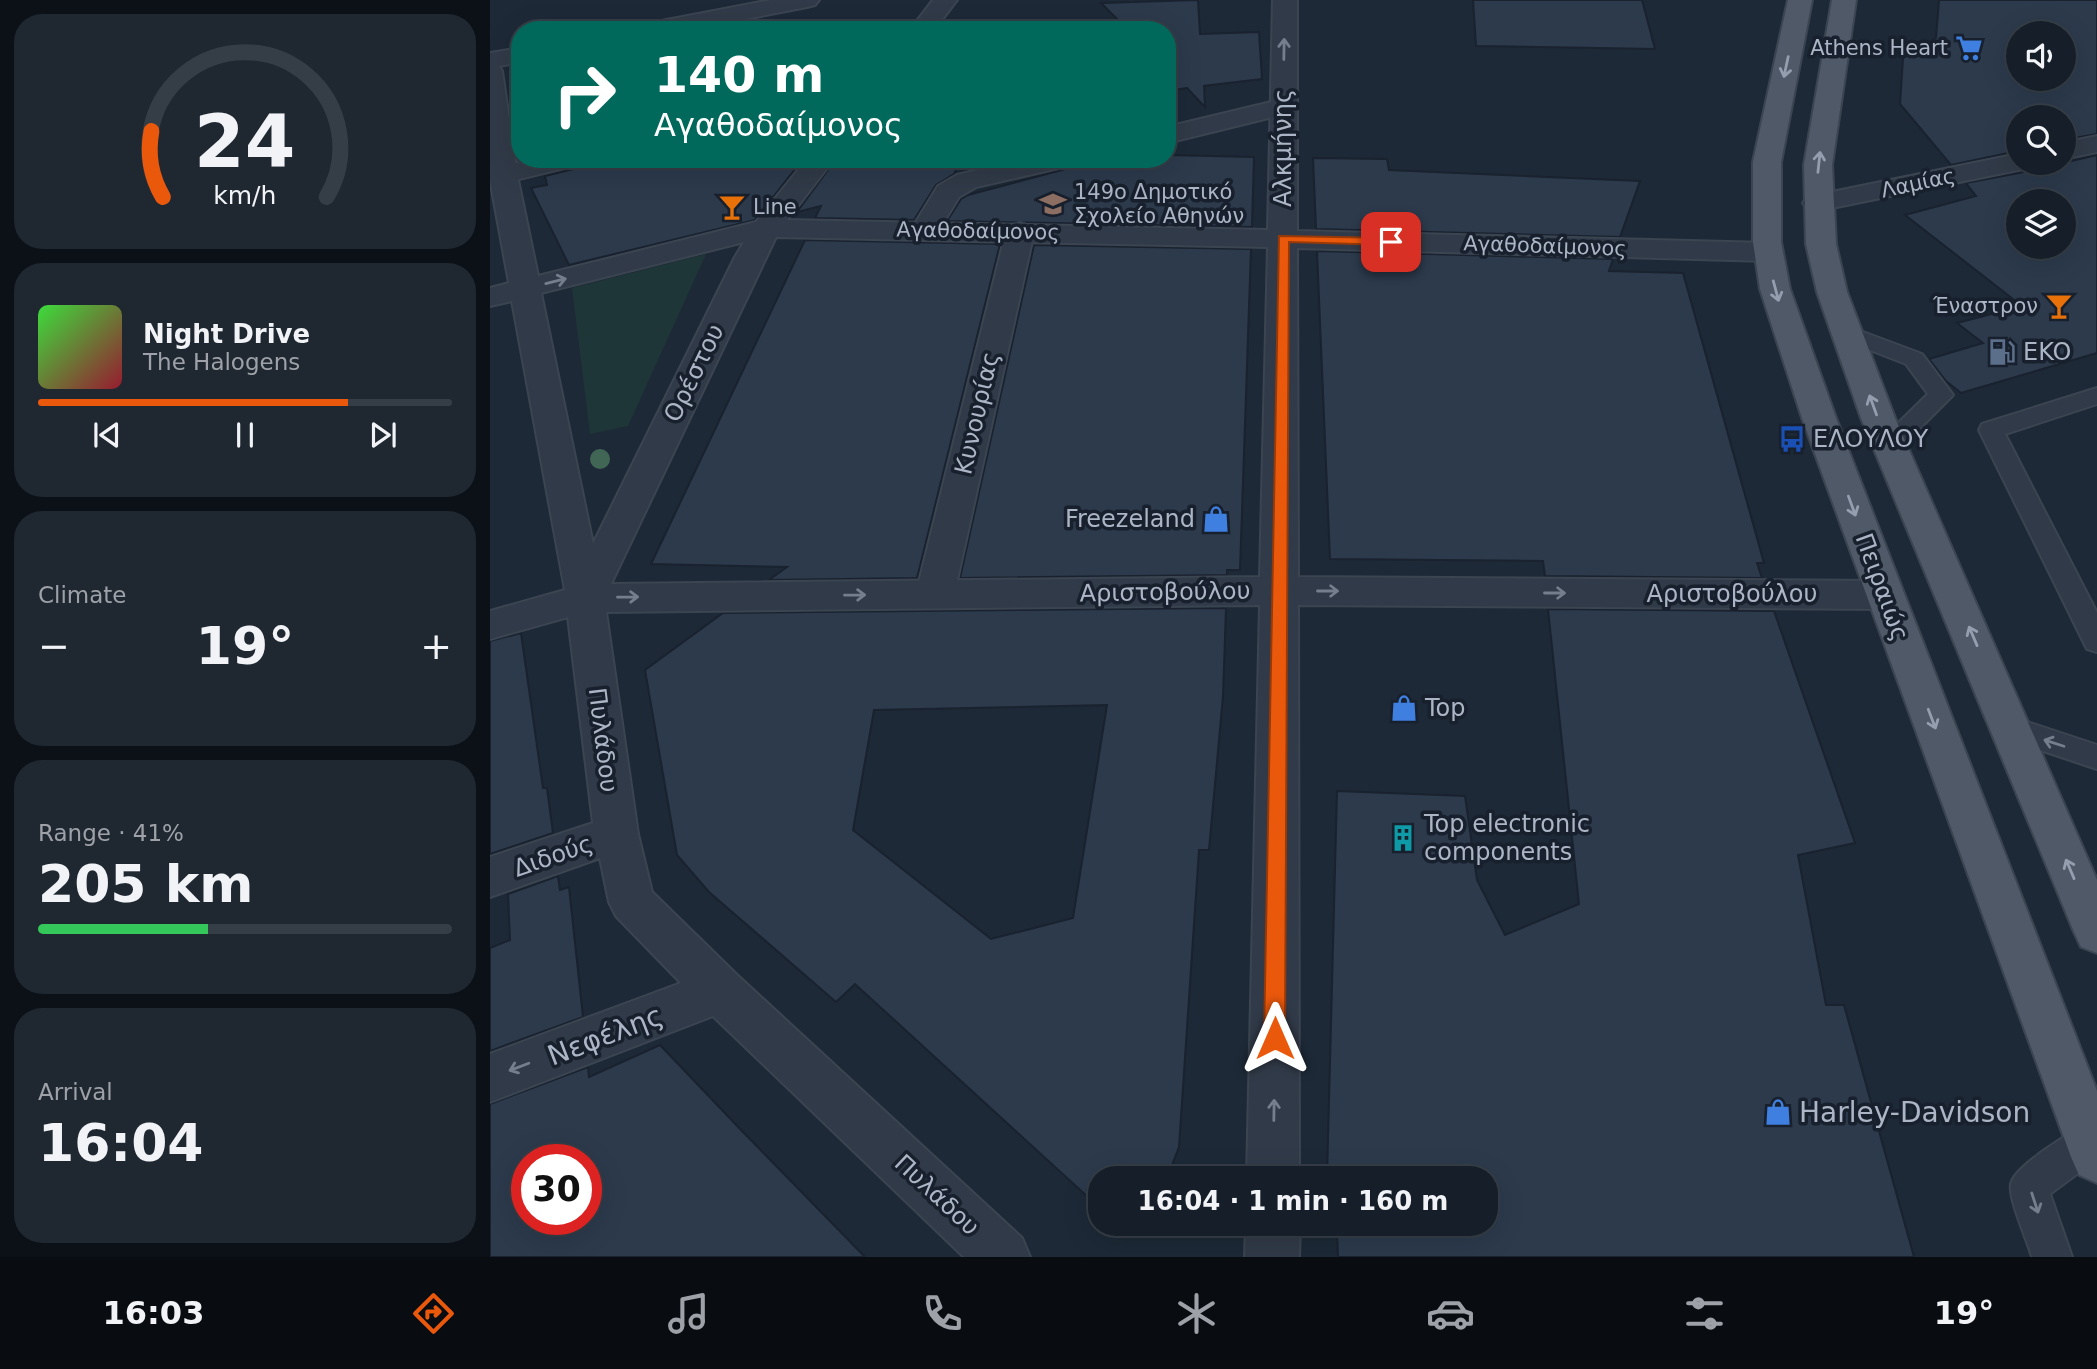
<!DOCTYPE html>
<meta charset="utf-8">
<style>
:root{--surface:#161f29;--page:#1f2731;--text:#f1f3f6;--muted:#9ea2a8;--line:#353d46;--accent:#ea580c}
body{margin:0;font-family:"DejaVu Sans",sans-serif;background:var(--page);color:var(--text);height:100vh;display:flex;flex-direction:column;font-size:26px;white-space:nowrap}
*{box-sizing:border-box;margin:0}
p{font-size:23px;color:var(--muted)}
.icon{flex:none;width:38px;height:38px;fill:none;stroke:currentColor;stroke-width:2;stroke-linecap:round;stroke-linejoin:round}
.map{position:relative;flex:1;overflow:hidden}
.side{display:flex;flex-direction:column;gap:14px;padding:14px;background:#0c1117;width:490px}
.side>*{flex:none}
.hud{position:absolute;left:21px;top:21px;width:665px;height:147px;border-radius:28px;box-shadow:0 7px 28px #0002,0 0 0 2px var(--line);background:#00695c;color:#fff;overflow:hidden}
.controls{position:absolute;left:1516px;top:21px;display:grid;gap:14px}
.controls a{display:grid;place-items:center;width:70px;height:70px;border-radius:50%;background:var(--surface);box-shadow:0 7px 28px #0002,0 0 0 2px var(--line);font-size:35px}
.speed{position:absolute;left:21px;top:1144px;display:flex;gap:14px;font-size:35px;font-weight:700;text-align:center}
.speed>*{display:grid;place-content:center;width:91px;height:91px;border-radius:50%;background:var(--surface);box-shadow:0 7px 28px #0002,0 0 0 2px var(--line);line-height:1}
.speed .limit{border:10px solid #d22;background:#fff;color:#111}
.pin{position:absolute;display:grid;place-items:center;width:60px;height:60px;color:#fff;margin:-30px;border-radius:14px;box-shadow:0 4px 10px #0006}
.me{position:absolute;width:77px;margin:-38px;rotate:0deg;stroke-linejoin:round;filter:drop-shadow(0 0 5px #0008)}
.turn{display:flex;align-items:center;gap:24px;height:147px;padding:0 28px;font-size:32px}
.turn .icon{width:91px;height:91px;stroke-width:2.5}
.turn b{display:block;font-size:49px;line-height:60px}
.big{font-size:52px;font-weight:700;line-height:1.1}
.side .card{flex:1;display:flex;flex-direction:column;justify-content:center;gap:10px;min-width:0;padding:0 24px;border-radius:28px;background:var(--page)}
.side .dial{align-items:center;gap:0}
.dial svg{height:182px;overflow:visible;fill:none;stroke:var(--line);stroke-width:7;stroke-linecap:round;text-anchor:middle}
.dial text{fill:var(--text);stroke:none}
.song{display:flex;align-items:center;gap:21px}
.cover{width:84px;height:84px;border-radius:10px;background:linear-gradient(135deg,hsl(120 70% 55%),hsl(350 70% 35%))}
.played{height:7px;border-radius:4px;background:linear-gradient(90deg,var(--accent) 75%,var(--line) 75%)}
.keys{display:flex;justify-content:space-around;direction:ltr}
.heat{display:flex;justify-content:space-between;align-items:center;font-size:38px;direction:ltr}
.charge{height:10px;border-radius:5px;background:linear-gradient(90deg,#34c759 41%,var(--line) 0)}
.trip{position:absolute;left:598px;top:1166px;width:410px;height:70px;border-radius:28px;background:var(--surface);box-shadow:0 7px 28px #0002,0 0 0 2px var(--line);font-weight:700;line-height:70px;text-align:center}
.dock{display:flex;height:112px;justify-content:space-around;align-items:center;background:#090c10;color:var(--muted)}
.dock .icon{width:49px;height:49px}
.dock .current{color:var(--accent)}
.dock b{font-size:32px;color:var(--text)}
main{display:flex;flex:1;min-height:0}
.map>svg:first-child{display:block}
.green{fill:#1f3638}
.building{fill:#2c3a4c;stroke:#19222e;stroke-width:2;fill-rule:evenodd}
.lines{fill:none;stroke-linecap:round;stroke-linejoin:round}
.service-casing{stroke:#3b4451;stroke-width:4}
.pedestrian-casing{stroke:#3b4451;stroke-width:4}
.minor-casing{stroke:#3b4451;stroke-width:4}
.primary-casing{stroke:#3b4451;stroke-width:4}
.service{fill:#313a48;fill-rule:evenodd}
.pedestrian{fill:#313a48;fill-rule:evenodd}
.minor{fill:#313a48;fill-rule:evenodd}
.primary{fill:#4f5968;fill-rule:evenodd}
.tree{fill:#426655}
.oneway{stroke:#747e8d}
.oneway2{stroke:#949eae}
.route{fill:#ea580c;stroke:#983908;stroke-width:2}
.labels{text-anchor:middle;stroke-width:7;stroke-linejoin:round;paint-order:stroke}
.far-poi-label{font-size:21px;fill:#abb5c5;stroke:#17202c;text-anchor:end}
.far-street-label{font-size:21px;fill:#abb5c5;stroke:#17202c}
.street-label{font-size:24px;fill:#abb5c5;stroke:#17202c}
.poi-label{font-size:24px;fill:#abb5c5;stroke:#17202c;text-anchor:start}
.near-street-label{font-size:28px;fill:#abb5c5;stroke:#17202c}
.near-poi-label{font-size:28px;fill:#abb5c5;stroke:#17202c;text-anchor:start}
</style>
<main>
<section class="side">
<div class="card dial"><svg viewBox="0 0 100 80">
<path d="M14 69A42 42 0 1 1 86 69"/>
<path d="M14 69A42 42 0 0 1 9 40" stroke="#ea580c"/>
<text x="50" y="56" font-size="32" font-weight="700">24</text>
<text x="50" y="72" font-size="11">km/h</text>
</svg></div>
<div class="card">
<div class="song"><i class="cover"></i><div><b>Night Drive</b><p>The Halogens</p></div></div>
<div class="played"></div>
<div class="keys"><svg class="icon" aria-label="previous" viewBox="0 0 24 24"><path d="M18 5L8 12l10 7zM5 5v14"/></svg><svg class="icon" aria-label="pause" viewBox="0 0 24 24"><path d="M8 5v14M16 5v14"/></svg><svg class="icon" aria-label="next" viewBox="0 0 24 24"><path d="M6 5l10 7-10 7zM19 5v14"/></svg></div>
</div>
<div class="card"><p>Climate</p>
<div class="heat"><a>−</a><b class="big">19°</b><a>+</a></div>
</div>
<div class="card"><p>Range · 41%</p><b class="big">205 km</b><div class="charge"></div></div>
<div class="card"><p>Arrival</p><b class="big">16:04</b></div>
</section>
<div class="map">
<svg width="1607" height="1257" viewBox="0 0 1607 1257">
<rect width="100%" height="100%" fill="#1d2937"/>
<polygon class="green" points="216,254 138,426 100,434 82,288"/>
<g class="building">
<polygon points="708,0 710,34 769,32 772,79 714,86 715,107 697,88 677,91 677,30 638,30 611,3"/>
<polygon points="983,0 1152,0 1165,49 986,46"/>
<path d="M1449 0H1607V134L1573 140V117H1528V151L1461 165 1410 104 1413 58 1446 38ZM1528 33H1573V79H1528Z"/>
<polygon points="677,155 764,157 762,227 457,221 471,199 478,195 613,159 677,159"/>
<path d="M1607 155V353L1471 393 1456 381 1439 359 1493 343 1467 323 1532 306 1415 215 1486 196 1476 183 1539 171 1544 163H1573ZM1528 201H1573V247H1528Z"/>
<polygon points="823,158 897,159 899,170 1150,181 1130,237 826,229"/>
<polygon points="92,159 313,159 265,220 79,265 41,188 57,185 55,176 88,168"/>
<polygon points="346,159 472,159 464,174 446,185 424,220 325,218 331,206 307,212"/>
<polygon points="315,240 510,244 427,578 279,580 297,567 161,564"/>
<polygon points="544,245 761,249 750,570 737,570 737,575 470,578"/>
<polygon points="827,251 1123,259 1119,271 1193,273 1274,563 1267,563 1272,578 1055,576 1053,561 840,559"/>
<path d="M736 608 733 696 719 850H709L689 1147 677 1178H611V1209L365 984 346 1002 219 892 187 855 155 670 233 613ZM617 705 583 918 501 939 363 830 384 710Z"/>
<polygon points="1058,609 1284,611 1365,843 1308,855 1336,1005 1354,1005 1424,1257 848,1257 847,1230 836,1230 836,1223 996,1223 996,1178 837,1178 847,791 975,796 987,880 1015,935 1089,904"/>
<polygon points="31,633 53,788 57,788 63,833 0,854 0,641"/>
<polygon points="68,876 70,890 79,887 93,1017 0,1051 0,948 20,940 18,894"/>
<path d="M170 1045 252 1131 375 1257H0V1104L98 1067 99 1077ZM37 1160H96V1220H37Z"/>
</g>
<g class="lines">
<defs>
<g id="service">
<polygon points="1357,326 1432,354 1463,395 1408,450 1390,450 1387,444 1438,394 1416,364 1349,338 1346,333 1349,328"/>
<polygon points="1607,388 1607,404 1515,434 1607,613 1607,652 1597,649 1593,641 1489,430 1492,424"/>
<polygon points="1522,717 1607,745 1607,769 1511,737 1507,729 1511,721"/>
<path d="M1601 1122 1607 1125V1159L1560 1194 1582 1257H1542C1538 1242 1518 1198 1521 1184 1524 1166 1584 1130 1601 1122Z"/>
</g>
<g id="pedestrian">
<polygon points="794,99 803,102 807,107 803,112 677,143 677,127"/>
<polygon points="43,159 90,159 87,165 13,183 3,181 0,176 3,169"/>
<polygon points="536,159 585,159 582,165 486,187 469,197 445,236 435,239 425,236 421,230 448,186 467,175"/>
<polygon points="530,223 540,226 544,232 464,594 458,604 445,608 432,604 426,594 516,232 520,226"/>
</g>
<g id="minor">
<polygon points="281,0 329,0 325,5 317,7 199,30 149,30 153,25 161,23"/>
<polygon points="443,0 467,0 444,30 420,30"/>
<path d="M783 0H807V231L1278 243 1288 246 1293 252 1288 258 1278 261 807 248 808 577 1395 581 1408 585 1414 595 1408 605 1395 609 808 605 809 1178H757L770 605 116 612 148 834 162 892 247 975 532 1238 540 1257H474L223 1016 0 1102V1054L191 983 126 916 119 902 110 858 0 897V857L103 823 78 617 0 639V611L75 590 22 301 0 306V288L19 283 0 179V53L30 48V62L9 66 12 71 27 175 48 276 266 222 317 159H344L297 220 778 230ZM286 237 778 247 770 577 121 584ZM254 242 245 257 103 544 51 293Z"/>
<polygon points="1607,136 1607,152 1573,159 1573,143"/>
<polygon points="1528,154 1528,163 1541,163 1538,168 1327,211 1317,209 1313,203 1317,197 1327,195"/>
<polygon points="756,1223 810,1223 809,1257 755,1257"/>
</g>
<g id="primary">
<polygon points="1298,0 1322,0 1291,162 1291,242 1300,289 1346,418 1607,1091 1607,1183 1589,1175 1581,1157 1312,418 1270,289 1263,242 1263,162"/>
<polygon points="1342,0 1366,0 1342,165 1346,244 1357,292 1405,418 1607,880 1607,953 1591,947 1584,932 1371,418 1327,292 1316,244 1314,165"/>
</g>
</defs>
<use href="#service" class="service-casing"/>
<use href="#pedestrian" class="pedestrian-casing"/>
<use href="#minor" class="minor-casing"/>
<use href="#primary" class="primary-casing"/>
<use href="#service" class="service"/>
<use href="#pedestrian" class="pedestrian"/>
<use href="#minor" class="minor"/>
<use href="#primary" class="primary"/>
</g>
<circle class="tree" cx="110" cy="459" r="10"/>
<defs><path id="oneway-shaft" d="M-6 0H5M1.5-3L5.5 0L1.5 3" fill="none" stroke-width="1.6" stroke-linecap="round" stroke-linejoin="round" transform="scale(1.75)"/></defs>
<g class="oneway">
<use href="#oneway-shaft" transform="translate(794 49) rotate(-89)"/>
<use href="#oneway-shaft" transform="translate(66 281) rotate(-14)"/>
<use href="#oneway-shaft" transform="translate(838 591)"/>
<use href="#oneway-shaft" transform="translate(1065 593)"/>
<use href="#oneway-shaft" transform="translate(365 595) rotate(-1)"/>
<use href="#oneway-shaft" transform="translate(138 597) rotate(-1)"/>
<use href="#oneway-shaft" transform="translate(1564 743) rotate(-162)"/>
<use href="#oneway-shaft" transform="translate(29 1067) rotate(159)"/>
<use href="#oneway-shaft" transform="translate(784 1110) rotate(-89)"/>
<use href="#oneway-shaft" transform="translate(1545 1203) rotate(72)"/>
</g>
<g class="oneway2">
<use href="#oneway-shaft" transform="translate(1296 67) rotate(102)"/>
<use href="#oneway-shaft" transform="translate(1329 162) rotate(-84)"/>
<use href="#oneway-shaft" transform="translate(1286 291) rotate(75)"/>
<use href="#oneway-shaft" transform="translate(1383 405) rotate(-110)"/>
<use href="#oneway-shaft" transform="translate(1362 506) rotate(70)"/>
<use href="#oneway-shaft" transform="translate(1483 636) rotate(-113)"/>
<use href="#oneway-shaft" transform="translate(1442 719) rotate(69)"/>
<use href="#oneway-shaft" transform="translate(1580 869) rotate(-113)"/>
</g>
<polygon class="route" points="789,236 901,238 907,242 901,245 799,242 795,1038 792,1045 785,1048 777,1045 774,1038"/>
<defs>
<symbol id="supermarket-bare" viewBox="-9 -9 18 18"><path d="M-6-5.5h2.5l.6 2H6L4.5 2H-2.5L-4.4-4H-6ZM-1.5 3.2a1.3 1.3 0 1 0 .1 0ZM3 3.2a1.3 1.3 0 1 0 .1 0Z" fill="#3f7fe0" stroke="#17202c" stroke-width="2.5" paint-order="stroke"/></symbol>
<symbol id="school-bare" viewBox="-9 -9 18 18"><path d="M0-5L7-2L0 1L-7-2ZM-4 1L0 2.5L4 1V4Q0 6-4 4Z" fill="#8d6e63" stroke="#17202c" stroke-width="2.5" paint-order="stroke"/></symbol>
<symbol id="bar-bare" viewBox="-9 -9 18 18"><path d="M-6-5H6L.8 .8V4.5H3.5V6h-7V4.5H-.8V.8Z" fill="#e8710a" stroke="#17202c" stroke-width="2.5" paint-order="stroke"/></symbol>
<symbol id="fuel-bare" viewBox="-9 -9 18 18"><path d="M-5.5-6h7V0h2V4h1.3V-2.5L3-4.5l.8-.8L6-3V5H2.5V1h-1V6h-7ZM-4.2-4.7v3.2H.2V-4.7Z" fill="#5c6f8a" stroke="#17202c" stroke-width="2.5" paint-order="stroke"/></symbol>
<symbol id="bus-bare" viewBox="-9 -9 18 18"><path d="M-5-6H5V4H4V6H2V4H-2V6H-4V4H-5ZM-3.5-4V0h7V-4ZM-3.5 1.2v1.5H-2V1.2ZM2 1.2v1.5H3.5V1.2Z" fill="#1a4fb4" stroke="#17202c" stroke-width="2.5" paint-order="stroke"/></symbol>
<symbol id="shop-bare" viewBox="-9 -9 18 18"><path d="M-5-2.5h2.3a2.7 3.5 0 0 1 5.4 0H5L5.5 6h-11ZM-1.5-2.5h3a1.5 2.3 0 0 0-3 0Z" fill="#3f7fe0" stroke="#17202c" stroke-width="2.5" paint-order="stroke"/></symbol>
<symbol id="building-bare" viewBox="-9 -9 18 18"><path d="M-4-6H4V6H1V3H-1V6H-4ZM-2.5-4.3h1.7v1.8h-1.7ZM.8-4.3h1.7v1.8H.8ZM-2.5-1h1.7V.8h-1.7ZM.8-1h1.7V.8H.8Z" fill="#0f9aa8" stroke="#17202c" stroke-width="2.5" paint-order="stroke"/></symbol>
</defs>
<g fill-rule="evenodd">
<use href="#supermarket-bare" x="1460" y="29" width="38" height="38"/>
<use href="#school-bare" x="544" y="185" width="38" height="38"/>
<use href="#bar-bare" x="223" y="188" width="38" height="38"/>
<use href="#bar-bare" x="1550" y="287" width="38" height="38"/>
<use href="#fuel-bare" x="1493" y="333" width="38" height="38"/>
<use href="#bus-bare" x="1283" y="420" width="38" height="38"/>
<use href="#shop-bare" x="707" y="500" width="38" height="38"/>
<use href="#shop-bare" x="895" y="689" width="38" height="38"/>
<use href="#building-bare" x="894" y="819" width="38" height="38"/>
<use href="#shop-bare" x="1269" y="1093" width="38" height="38"/>
</g>
<g class="labels">
<g class="far-poi-label">
<text x="1458" y="55">Athens Heart</text>
<text x="584" y="199" text-anchor="start">149ο Δημοτικό<tspan x="584" dy="24">Σχολείο Αθηνών</tspan></text>
<text x="263" y="214" text-anchor="start">Line</text>
<text x="1548" y="313">Έναστρον</text>
</g>
<g class="far-street-label">
<text transform="translate(1428 183) rotate(-12)" y="7">Λαμίας</text>
<text transform="translate(488 231) rotate(1)" y="7">Αγαθοδαίμονος</text>
<text transform="translate(1055 246) rotate(2)" y="7">Αγαθοδαίμονος</text>
</g>
<g class="street-label">
<text transform="translate(793 148) rotate(-90)" y="8">Αλκμήνης</text>
<text transform="translate(204 373) rotate(-64)" y="8">Ορέστου</text>
<text transform="translate(487 413) rotate(-77)" y="8">Κυνουρίας</text>
<text transform="translate(1392 587) rotate(70)" y="8">Πειραιώς</text>
<text transform="translate(675 592) rotate(-1)" y="8">Αριστοβούλου</text>
<text x="1242" y="602">Αριστοβούλου</text>
<text transform="translate(113 740) rotate(83)" y="8">Πυλάδου</text>
<text transform="translate(63 856) rotate(-19)" y="8">Διδούς</text>
<text transform="translate(447 1195) rotate(43)" y="8">Πυλάδου</text>
</g>
<g class="poi-label">
<text x="1533" y="360">EKO</text>
<text x="1323" y="447">ΕΛΟΥΛΟΥ</text>
<text x="705" y="527" text-anchor="end">Freezeland</text>
<text x="935" y="716">Top</text>
<text x="934" y="832">Top electronic<tspan x="934" dy="28">components</tspan></text>
</g>
<g class="near-street-label">
<text transform="translate(115 1035) rotate(-21)" y="10">Νεφέλης</text>
</g>
<g class="near-poi-label">
<text x="1309" y="1122">Harley-Davidson</text>
</g>
</g>
</svg>
<div class="controls">
<a><svg class="icon" aria-label="sound" viewBox="0 0 24 24"><path d="M4 9h4l5-4v14l-5-4H4zM17 9q2 3 0 6"/></svg></a>
<a><svg class="icon" aria-label="search" viewBox="0 0 24 24"><circle cx="10" cy="10" r="6"/><path d="M15 15l6 6"/></svg></a>
<a><svg class="icon" aria-label="layers" viewBox="0 0 24 24"><path d="M12 4l9 5-9 5-9-5zM3 14l9 5 9-5"/></svg></a>
</div>
<div class="speed"><div class="limit">30</div></div>
<div class="pin" style="left:901px;top:242px;background:#d93025"><svg class="icon" aria-label="arrive" viewBox="0 0 24 24"><path d="M6 21V4h12l-3 4 3 4H6"/></svg></div>
<svg class="me" style="left:785px;top:1038px" viewBox="-20 -20 40 40"><path d="M0-17L14 15 0 8-14 15z" fill="#ea580c" stroke="#fff" stroke-width="4"/></svg>
<div class="trip">16:04 · 1 min · 160 m</div>
<div class="hud">
<div class="turn"><svg class="icon" aria-label="right" viewBox="0 0 24 24"><path d="M7 20v-9h11M14 6l5 5-5 5"/></svg><div><b>140 m</b>Αγαθοδαίμονος</div></div>
</div>
</div>
</main>
<nav class="dock">
<b>16:03</b>
<svg class="icon current" aria-label="directions" viewBox="0 0 24 24"><path d="M12 3l9 9-9 9-9-9zM9 14v-3h6M13 9l2 2-2 2"/></svg>
<svg class="icon" aria-label="music" viewBox="0 0 24 24"><path d="M9 18V5l10-2v13"/><circle cx="6" cy="18" r="3"/><circle cx="16" cy="16" r="3"/></svg>
<svg class="icon" aria-label="phone" viewBox="0 0 24 24"><path d="M5 4h4l2 5-3 2q2 4 5 5l2-3 5 2v4C11 20 4 13 5 4z"/></svg>
<svg class="icon" aria-label="climate" viewBox="0 0 24 24"><path d="M12 3v18M4 7l16 10M4 17L20 7"/></svg>
<svg class="icon" aria-label="car" viewBox="0 0 24 24"><path d="M5 17H2v-5l4-1 3-4h7l3 4 3 1v5h-3M9 17h6M6 11h13"/><circle cx="7" cy="17" r="2"/><circle cx="17" cy="17" r="2"/></svg>
<svg class="icon" aria-label="filters" viewBox="0 0 24 24"><path d="M4 7h16M4 17h16"/><circle cx="9" cy="7" r="2"/><circle cx="15" cy="17" r="2"/></svg>
<b>19°</b>
</nav>
